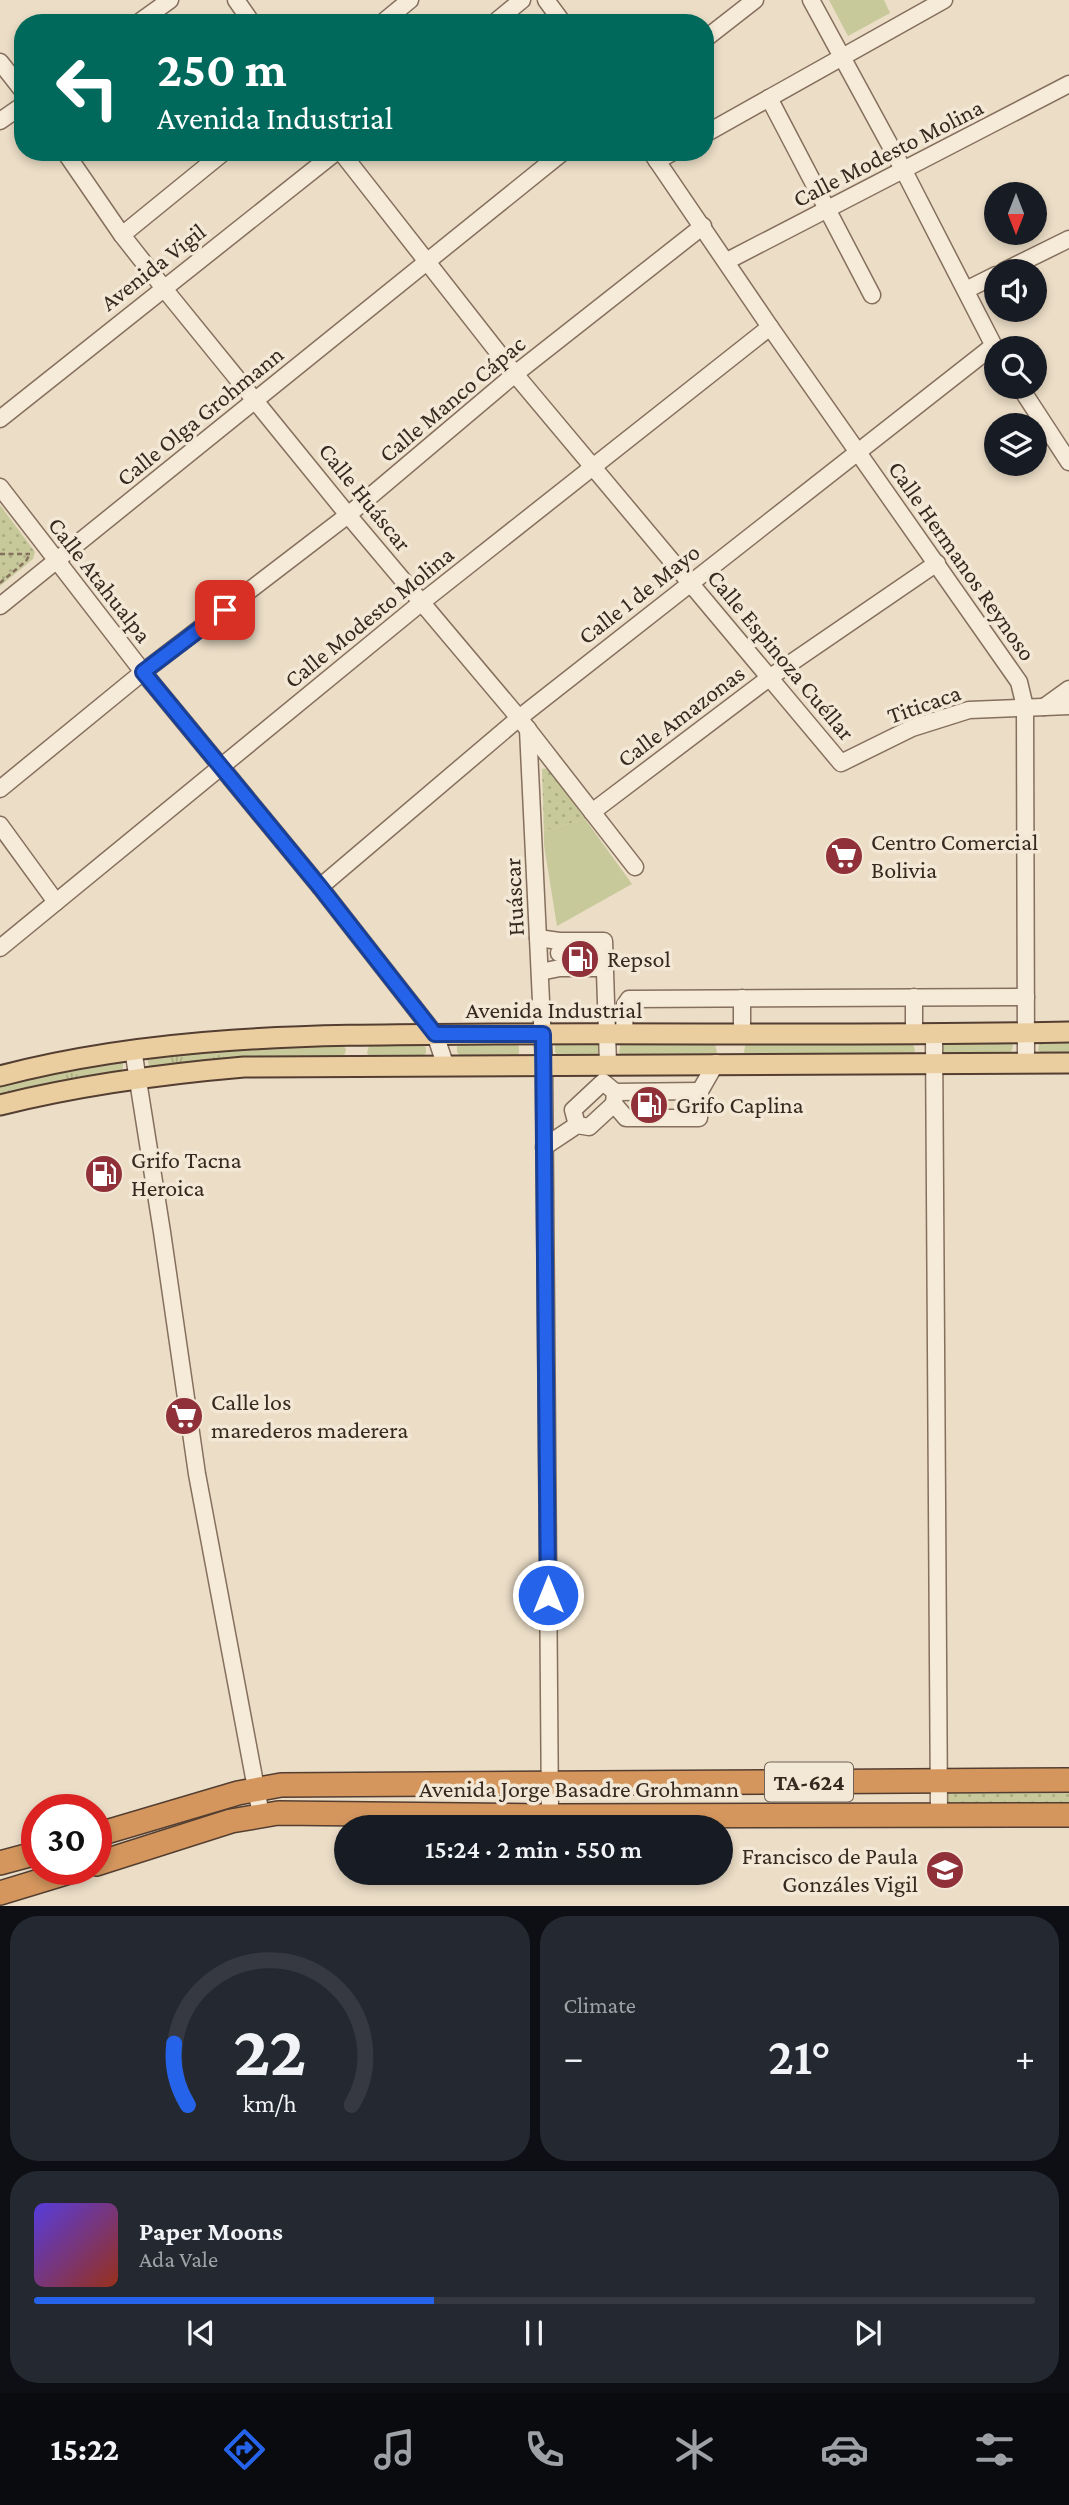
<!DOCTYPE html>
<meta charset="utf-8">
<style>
:root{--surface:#171b24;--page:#242831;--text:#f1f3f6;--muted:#9ea1a6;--line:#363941;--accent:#2563eb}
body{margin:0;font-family:"Crimson Pro",serif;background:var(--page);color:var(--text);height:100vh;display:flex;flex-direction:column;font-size:26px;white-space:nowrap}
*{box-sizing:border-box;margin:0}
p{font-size:23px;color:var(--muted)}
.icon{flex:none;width:38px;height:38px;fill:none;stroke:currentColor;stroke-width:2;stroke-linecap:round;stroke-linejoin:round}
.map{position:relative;height:1906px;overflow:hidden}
.sheet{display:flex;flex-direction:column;gap:10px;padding:10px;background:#0d0f14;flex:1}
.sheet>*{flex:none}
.guide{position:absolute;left:14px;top:14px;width:700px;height:147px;border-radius:28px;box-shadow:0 4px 10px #0003;background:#00695c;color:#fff;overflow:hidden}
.needle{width:46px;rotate:180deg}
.fabs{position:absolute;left:984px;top:182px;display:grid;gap:14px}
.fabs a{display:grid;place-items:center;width:63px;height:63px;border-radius:50%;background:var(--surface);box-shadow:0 4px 10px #0003;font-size:35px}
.speed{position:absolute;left:21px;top:1794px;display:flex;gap:14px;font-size:35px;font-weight:700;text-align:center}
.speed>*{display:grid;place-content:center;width:91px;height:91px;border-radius:50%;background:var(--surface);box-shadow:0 4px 10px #0003;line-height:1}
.speed .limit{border:10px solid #d22;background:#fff;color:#111}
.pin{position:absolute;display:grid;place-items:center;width:60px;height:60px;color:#fff;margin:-30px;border-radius:14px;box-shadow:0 4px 10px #0006}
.me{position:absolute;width:77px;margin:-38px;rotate:0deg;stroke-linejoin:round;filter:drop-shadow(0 0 5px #0008)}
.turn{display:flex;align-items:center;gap:24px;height:147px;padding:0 28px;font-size:32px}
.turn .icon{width:91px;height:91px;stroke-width:2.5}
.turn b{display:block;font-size:49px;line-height:60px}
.big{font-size:52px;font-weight:600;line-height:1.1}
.sheet .card{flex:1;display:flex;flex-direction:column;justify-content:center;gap:10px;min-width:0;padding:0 24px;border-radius:28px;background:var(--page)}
.sheet .dial{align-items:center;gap:0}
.dial svg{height:182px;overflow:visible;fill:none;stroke:var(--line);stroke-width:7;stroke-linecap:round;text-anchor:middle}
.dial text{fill:var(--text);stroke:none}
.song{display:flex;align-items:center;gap:21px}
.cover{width:84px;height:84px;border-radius:10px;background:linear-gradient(135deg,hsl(250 70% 55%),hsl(10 70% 35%))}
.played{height:7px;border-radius:4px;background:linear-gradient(90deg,var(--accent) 40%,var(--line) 40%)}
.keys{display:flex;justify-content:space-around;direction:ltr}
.heat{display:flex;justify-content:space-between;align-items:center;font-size:38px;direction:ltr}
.sheet .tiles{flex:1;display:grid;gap:10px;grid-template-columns:1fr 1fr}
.card:last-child{grid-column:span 2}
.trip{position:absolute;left:334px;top:1815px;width:399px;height:70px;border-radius:35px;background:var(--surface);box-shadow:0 4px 10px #0003;font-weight:600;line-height:70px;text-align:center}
.menu{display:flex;height:112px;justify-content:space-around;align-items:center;background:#090b0e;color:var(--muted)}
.menu .icon{width:49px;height:49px}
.menu .active{color:var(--accent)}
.menu b{font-size:32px;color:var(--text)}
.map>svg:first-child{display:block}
.grass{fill:url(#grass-tufts)}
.park{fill:url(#park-dots)}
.pitch{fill:#c7c99a}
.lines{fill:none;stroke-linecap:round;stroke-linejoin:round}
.minor-casing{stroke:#856f5d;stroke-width:19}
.major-casing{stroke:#533e31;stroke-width:23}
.highway-casing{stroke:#533e31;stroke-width:26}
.path{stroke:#856f5d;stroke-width:2.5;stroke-dasharray:5 3.5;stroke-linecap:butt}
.minor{stroke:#f6ebd8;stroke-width:16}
.major{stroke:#ebcea0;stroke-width:19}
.highway{stroke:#d4965d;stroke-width:23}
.route-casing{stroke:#184099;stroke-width:18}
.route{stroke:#2563eb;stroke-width:12}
.labels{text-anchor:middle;stroke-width:7;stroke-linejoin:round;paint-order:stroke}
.shield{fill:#f3e8d5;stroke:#6f6256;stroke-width:2}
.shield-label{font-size:23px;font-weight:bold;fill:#362920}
.street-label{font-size:24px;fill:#362920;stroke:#f3e8d5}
.poi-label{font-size:24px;fill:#362920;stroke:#f3e8d5;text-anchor:start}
</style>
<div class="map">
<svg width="1069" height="1907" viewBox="0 0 1069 1907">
<defs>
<pattern id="grass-tufts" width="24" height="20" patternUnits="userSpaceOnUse" patternTransform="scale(1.75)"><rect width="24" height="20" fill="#c7c99a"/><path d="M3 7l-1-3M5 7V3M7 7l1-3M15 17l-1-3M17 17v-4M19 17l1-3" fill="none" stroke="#acad84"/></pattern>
<pattern id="park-dots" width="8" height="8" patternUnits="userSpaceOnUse" patternTransform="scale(1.75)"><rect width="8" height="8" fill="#c7c99a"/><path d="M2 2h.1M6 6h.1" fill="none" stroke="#acad84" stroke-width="1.8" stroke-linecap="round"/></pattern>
</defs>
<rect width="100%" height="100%" fill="#ebddc6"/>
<g class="grass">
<polygon points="1009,1039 1013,1045 1012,1050 1008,1055 943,1055 939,1051 941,1041"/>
<polygon points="1040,1039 1069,1039 1069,1053 1042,1053 1038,1050"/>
<polygon points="912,1040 915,1051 911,1056 747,1056 744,1052 746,1041"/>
<polygon points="558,1041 596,1041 600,1046 600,1052 595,1056 558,1056 555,1052 555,1045"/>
<polygon points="621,1041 714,1041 717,1052 712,1056 622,1056 619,1052"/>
<polygon points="370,1042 422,1042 426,1048 426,1053 422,1057 370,1057 367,1053"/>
<polygon points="461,1042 515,1042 519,1047 519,1053 515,1057 461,1057 457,1052 457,1046"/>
<polygon points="341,1043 346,1049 345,1054 341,1058 153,1068 149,1065 147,1059 150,1053"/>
<polygon points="123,1061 123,1068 120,1072 0,1097 0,1084"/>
</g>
<g class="park">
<polygon points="0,505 35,552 33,559 0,586"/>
<polygon points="548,768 585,819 544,831 542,769"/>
<path d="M948 1789H1069V1804H949C944 1798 944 1796 948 1789Z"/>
</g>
<g class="pitch">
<polygon points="829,0 884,0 890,13 848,36"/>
<polygon points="585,819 632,884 557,926 544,845 544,831"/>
</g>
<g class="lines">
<defs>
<g id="minor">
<polyline points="236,0 252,23"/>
<polyline points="546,0 563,23"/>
<polyline points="811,0 904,171 996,350"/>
<polyline points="138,23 170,0"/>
<polyline points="382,23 410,0"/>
<polyline points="494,23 522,0"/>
<polyline points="705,39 755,0"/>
<polyline points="0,62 23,91"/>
<polyline points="769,98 872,295"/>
<polyline points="0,121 23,105"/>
<polyline points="705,134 944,0"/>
<polyline points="65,152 122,235 170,296 348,515 519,718 635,867"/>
<polyline points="341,152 515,374 841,763 912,728 969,710 1069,706"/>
<polyline points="651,152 770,327 1019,682 1025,707 1026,1063"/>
<polyline points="657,161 673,152"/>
<polyline points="122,235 224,152"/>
<polyline points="727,261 1069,84"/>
<polyline points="1004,271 1069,239"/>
<polyline points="966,290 996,275"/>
<polyline points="1020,387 1069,462"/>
<polyline points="0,419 336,152"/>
<polyline points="0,487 143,672 320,887 435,1034 445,1064"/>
<polyline points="0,606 563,152"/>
<polyline points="1044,707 1069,689"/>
<polyline points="528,729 544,1064 550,1816"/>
<polyline points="0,789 143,672 348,515 515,374 703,226"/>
<polyline points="592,812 769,678 937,563"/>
<polyline points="0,825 56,902"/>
<polyline points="320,887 519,718 993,346"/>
<polyline points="538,938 559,941 604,941 608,1064"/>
<polyline points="0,948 422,602 770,327"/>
<polyline points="559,953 605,953"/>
<polyline points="540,972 560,968 605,968"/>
<polyline points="624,1034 625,1005 629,999 1026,997"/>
<polyline points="742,1034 742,998"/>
<polyline points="914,1035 914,997"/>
<polyline points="934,1035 939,1815"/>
<polyline points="133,1049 162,1232 197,1474 261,1815"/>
<polyline points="615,1092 614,1104 626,1118 699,1118 700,1091 716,1063"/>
<polyline points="577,1125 573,1110 603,1082 615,1092 700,1091"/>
<polyline points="544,1147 577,1125 589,1127 614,1104"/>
</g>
<g id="major">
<path d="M0 1076C163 1033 331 1035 498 1034 688 1033 879 1036 1069 1032"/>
<path d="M0 1105C80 1085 162 1074 244 1067L1069 1063"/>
</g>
<g id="highway">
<polyline points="96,1835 238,1793 281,1785 1069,1780"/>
<polyline points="0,1863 37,1853"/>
<polyline points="96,1864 231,1821 278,1813 550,1816 1069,1815"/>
<polyline points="0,1893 79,1869"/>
</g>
</defs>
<use href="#minor" class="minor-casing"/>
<use href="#major" class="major-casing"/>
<use href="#highway" class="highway-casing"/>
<g class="path">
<polyline points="0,554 30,554"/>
<polyline points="0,583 26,561 30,554"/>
</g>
<use href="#minor" class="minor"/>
<use href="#major" class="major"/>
<use href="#highway" class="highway"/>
</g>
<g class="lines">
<defs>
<polyline id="route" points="225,610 143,672 320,887 435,1034 543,1034 548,1595"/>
</defs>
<use href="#route" class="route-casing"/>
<use href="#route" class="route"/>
</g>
<defs>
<symbol id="supermarket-disc" viewBox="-11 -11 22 22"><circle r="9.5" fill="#903139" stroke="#f3e8d5"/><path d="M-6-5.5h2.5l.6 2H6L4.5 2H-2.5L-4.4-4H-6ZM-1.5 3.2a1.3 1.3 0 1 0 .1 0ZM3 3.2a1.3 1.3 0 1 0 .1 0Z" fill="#fff"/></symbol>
<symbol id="fuel-disc" viewBox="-11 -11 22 22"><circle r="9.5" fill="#903139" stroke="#f3e8d5"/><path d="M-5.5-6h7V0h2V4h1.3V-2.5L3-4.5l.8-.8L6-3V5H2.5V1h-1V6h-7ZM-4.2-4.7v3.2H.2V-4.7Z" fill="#fff"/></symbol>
<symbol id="school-disc" viewBox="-11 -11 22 22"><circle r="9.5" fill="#903139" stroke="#f3e8d5"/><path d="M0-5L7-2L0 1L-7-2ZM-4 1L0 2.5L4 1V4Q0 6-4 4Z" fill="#fff"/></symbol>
</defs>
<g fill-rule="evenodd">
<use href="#supermarket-disc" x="822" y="834" width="44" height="44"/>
<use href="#fuel-disc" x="558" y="937" width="44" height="44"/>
<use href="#fuel-disc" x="627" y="1083" width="44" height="44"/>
<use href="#fuel-disc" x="82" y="1152" width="44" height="44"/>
<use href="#supermarket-disc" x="162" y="1394" width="44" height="44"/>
<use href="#school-disc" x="923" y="1848" width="44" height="44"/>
</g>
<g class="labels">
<rect class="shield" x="765" y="1762.5" width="88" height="39" rx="5"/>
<g class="shield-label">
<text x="809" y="1790">TA-624</text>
</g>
<g class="street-label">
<text transform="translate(888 153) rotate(-27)" y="8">Calle Modesto Molina</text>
<text transform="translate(153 267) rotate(-38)" y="8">Avenida Vigil</text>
<text transform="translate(452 399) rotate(-40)" y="8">Calle Manco Cápac</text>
<text transform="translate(200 416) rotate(-39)" y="8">Calle Olga Grohmann</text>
<text transform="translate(365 497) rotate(51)" y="8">Calle Huáscar</text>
<text transform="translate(962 561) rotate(55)" y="8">Calle Hermanos Reynoso</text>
<text transform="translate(100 580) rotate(52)" y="8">Calle Atahualpa</text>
<text transform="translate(639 594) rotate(-38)" y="8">Calle 1 de Mayo</text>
<text transform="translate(369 617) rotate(-39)" y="8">Calle Modesto Molina</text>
<text transform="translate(781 655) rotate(50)" y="8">Calle Espinoza Cuéllar</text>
<text transform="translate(924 704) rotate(-19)" y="8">Titicaca</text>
<text transform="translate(681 716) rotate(-37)" y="8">Calle Amazonas</text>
<text transform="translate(514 897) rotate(-93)" y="8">Huáscar</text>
<text x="554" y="1018">Avenida Industrial</text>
<text x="579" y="1797">Avenida Jorge Basadre Grohmann</text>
</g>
<g class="poi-label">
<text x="871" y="850">Centro Comercial<tspan x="871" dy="28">Bolivia</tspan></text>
<text x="607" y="967">Repsol</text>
<text x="676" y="1113">Grifo Caplina</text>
<text x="131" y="1168">Grifo Tacna<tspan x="131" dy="28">Heroica</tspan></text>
<text x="211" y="1410">Calle los<tspan x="211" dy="28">marederos maderera</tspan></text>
<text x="918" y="1864" text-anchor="end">Francisco de Paula<tspan x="918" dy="28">Gonzáles Vigil</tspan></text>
</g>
</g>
</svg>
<div class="fabs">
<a><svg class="needle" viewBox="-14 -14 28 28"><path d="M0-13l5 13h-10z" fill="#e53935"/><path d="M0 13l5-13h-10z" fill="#9ea1a6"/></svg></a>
<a><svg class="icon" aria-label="sound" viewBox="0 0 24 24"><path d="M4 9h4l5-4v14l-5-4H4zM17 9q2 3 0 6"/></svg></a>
<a><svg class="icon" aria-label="search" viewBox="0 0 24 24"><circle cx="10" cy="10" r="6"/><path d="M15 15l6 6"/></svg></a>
<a><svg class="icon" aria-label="layers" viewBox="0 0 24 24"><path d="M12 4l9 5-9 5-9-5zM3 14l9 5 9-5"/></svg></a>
</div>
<div class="speed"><div class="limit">30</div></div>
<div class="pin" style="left:225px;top:610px;background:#d93025"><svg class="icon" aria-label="arrive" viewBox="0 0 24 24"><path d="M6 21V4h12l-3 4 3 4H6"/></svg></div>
<svg class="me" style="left:548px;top:1595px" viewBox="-20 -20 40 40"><circle r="17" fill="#2563eb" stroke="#fff" stroke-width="3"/><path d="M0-11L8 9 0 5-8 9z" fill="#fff"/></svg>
<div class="trip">15:24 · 2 min · 550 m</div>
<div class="guide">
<div class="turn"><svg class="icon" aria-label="left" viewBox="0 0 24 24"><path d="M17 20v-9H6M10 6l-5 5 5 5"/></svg><div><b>250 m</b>Avenida Industrial</div></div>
</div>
</div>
<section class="sheet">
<div class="tiles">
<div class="card dial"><svg viewBox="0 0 100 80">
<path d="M14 69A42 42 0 1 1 86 69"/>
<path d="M14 69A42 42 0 0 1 8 42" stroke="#2563eb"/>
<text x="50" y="56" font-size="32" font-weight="700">22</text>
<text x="50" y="72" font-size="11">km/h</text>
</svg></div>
<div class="card"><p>Climate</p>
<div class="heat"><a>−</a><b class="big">21°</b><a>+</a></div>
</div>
<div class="card">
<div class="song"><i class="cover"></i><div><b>Paper Moons</b><p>Ada Vale</p></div></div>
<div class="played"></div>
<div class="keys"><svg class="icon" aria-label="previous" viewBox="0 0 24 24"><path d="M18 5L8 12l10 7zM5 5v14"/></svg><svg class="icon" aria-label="pause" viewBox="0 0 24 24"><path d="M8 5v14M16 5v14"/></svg><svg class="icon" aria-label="next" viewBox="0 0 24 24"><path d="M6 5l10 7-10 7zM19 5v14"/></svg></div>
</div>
</div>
</section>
<nav class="menu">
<b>15:22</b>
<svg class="icon active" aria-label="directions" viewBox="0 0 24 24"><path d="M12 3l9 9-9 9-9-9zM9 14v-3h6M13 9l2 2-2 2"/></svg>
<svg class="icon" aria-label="music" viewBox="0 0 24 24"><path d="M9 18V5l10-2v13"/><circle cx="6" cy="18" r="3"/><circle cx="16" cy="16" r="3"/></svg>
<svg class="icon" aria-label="phone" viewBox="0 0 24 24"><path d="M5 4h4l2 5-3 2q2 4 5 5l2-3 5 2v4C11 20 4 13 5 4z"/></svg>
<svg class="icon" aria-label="climate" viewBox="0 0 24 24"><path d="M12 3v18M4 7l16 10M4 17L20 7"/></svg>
<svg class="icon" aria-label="car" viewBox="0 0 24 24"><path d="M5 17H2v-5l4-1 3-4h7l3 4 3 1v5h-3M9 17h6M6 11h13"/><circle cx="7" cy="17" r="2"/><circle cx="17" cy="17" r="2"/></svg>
<svg class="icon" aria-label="filters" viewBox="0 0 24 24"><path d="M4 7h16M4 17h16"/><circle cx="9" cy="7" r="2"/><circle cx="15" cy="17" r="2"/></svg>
</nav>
